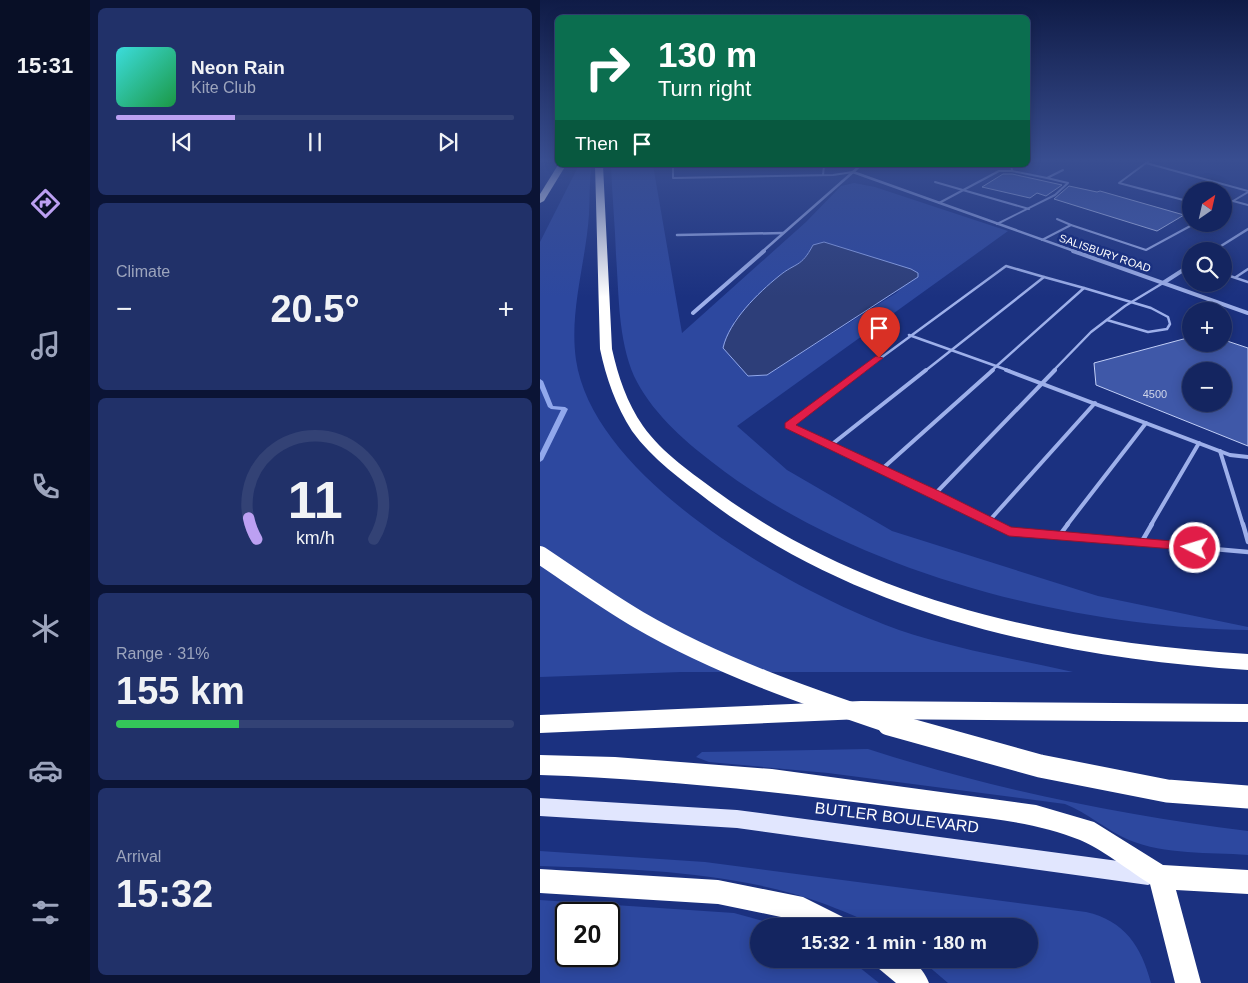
<!DOCTYPE html>
<meta charset="utf-8">
<style>
:root{--surface:#142560;--page:#213169;--text:#f1f3f6;--muted:#9da5bd;--line:#334275;--accent:#bca0f2}
body{margin:0;font-family:Helvetica,sans-serif;background:var(--page);color:var(--text);height:100vh;display:flex;flex-direction:column;font-size:19px;white-space:nowrap}
*{box-sizing:border-box;margin:0}
p{font-size:16px;color:var(--muted)}
.icon{flex:none;width:28px;height:28px;fill:none;stroke:currentColor;stroke-width:2;stroke-linecap:round;stroke-linejoin:round}
.map{position:relative;flex:1;overflow:hidden}
.sheet{display:flex;flex-direction:column;gap:8px;padding:8px;background:#0b1435;width:450px}
.sheet>*{flex:none}
.guide{position:absolute;left:15px;top:15px;width:475px;height:152px;border-radius:8px;box-shadow:0 2px 12px #0003,0 0 0 1px var(--line);background:#0b6e4f;color:#fff;overflow:hidden}
.needle{width:32px;rotate:34deg}
.fabs{position:absolute;left:642px;top:182px;display:grid;gap:10px}
.fabs a{display:grid;place-items:center;width:50px;height:50px;border-radius:50%;background:var(--surface);box-shadow:0 2px 12px #0003,0 0 0 1px var(--line);font-size:25px}
.speed{position:absolute;left:15px;top:902px;display:flex;gap:10px;font-size:25px;font-weight:700;text-align:center}
.speed>*{display:grid;place-content:center;width:65px;height:65px;border-radius:50%;background:var(--surface);box-shadow:0 2px 12px #0003,0 0 0 1px var(--line);line-height:1}
.speed .limit{border:2px solid #111;border-radius:8px;background:#fff;color:#111}
.pin{position:absolute;display:grid;place-items:center;width:42px;height:42px;color:#fff;margin:-51px -21px;border-radius:50% 50% 50% 0;rotate:-45deg;box-shadow:0 0 5px #0007}
.pin .icon{rotate:45deg}
.me{position:absolute;width:55px;margin:-28px;rotate:275deg;stroke-linejoin:round;filter:drop-shadow(0 0 4px #0008)}
.turn{display:flex;align-items:center;gap:18px;height:105px;padding:0 20px;font-size:22px}
.turn .icon{width:65px;height:65px;stroke-width:2.5}
.turn b{display:block;font-size:35px;line-height:42px}
.then{display:flex;align-items:center;height:48px;padding:0 20px;background:#0003;gap:10px;font-size:19px}
.big{font-size:38px;font-weight:600;line-height:1.1}
.sheet .widget{flex:1;display:flex;flex-direction:column;justify-content:center;gap:8px;min-width:0;padding:0 18px;border-radius:8px;background:var(--page)}
.sheet .dial{align-items:center;gap:0}
.dial svg{height:130px;overflow:visible;fill:none;stroke:var(--line);stroke-width:7;stroke-linecap:round;text-anchor:middle}
.dial text{fill:var(--text);stroke:none}
.song{display:flex;align-items:center;gap:15px}
.cover{width:60px;height:60px;border-radius:8px;background:linear-gradient(135deg,hsl(180 70% 55%),hsl(140 70% 35%))}
.played{height:5px;border-radius:2px;background:linear-gradient(90deg,var(--accent) 30%,var(--line) 30%)}
.keys{display:flex;justify-content:space-around;direction:ltr}
.heat{display:flex;justify-content:space-between;align-items:center;font-size:28px;direction:ltr}
.charge{height:8px;border-radius:4px;background:linear-gradient(90deg,#34c759 31%,var(--line) 0)}
.trip{position:absolute;left:210px;top:918px;width:288px;height:50px;border-radius:25px;background:var(--surface);box-shadow:0 2px 12px #0003,0 0 0 1px var(--line);font-weight:600;line-height:50px;text-align:center}
main{display:flex;flex:1;min-height:0}
.dock{display:flex;flex-direction:column;width:90px;justify-content:space-around;align-items:center;background:#080f26;color:var(--muted)}
.dock .icon{width:35px;height:35px}
.dock .selected{color:var(--accent)}
.dock b{font-size:22px;color:var(--text)}
.map>svg:first-child{display:block}
.green{fill:#2d489f;fill-rule:evenodd}
.water{fill:#2d3e79;stroke:#91a8ec}
.lines{fill:none;stroke-linecap:round;stroke-linejoin:round}
.stream{fill:#91a8ec;fill-rule:evenodd}
.building{fill:#3f58a8;stroke:#c2cff7;fill-rule:evenodd}
.lane-far3{stroke:#9eb0ea;stroke-width:2}
.lane-far2{stroke:#9eb0ea;stroke-width:2.5}
.lane-far1{stroke:#9eb0ea;stroke-width:4}
.lane{stroke:#9eb0ea;stroke-width:4.5}
.street-far1{stroke:#9eb0ea;stroke-width:2.5}
.street{stroke:#9eb0ea;stroke-width:4}
.primary{fill:#e1e6fe;fill-rule:evenodd}
.highway{fill:#fff;fill-rule:evenodd}
.highway-bridge-far1{stroke:#fff;stroke-width:18}
.highway-bridge{stroke:#fff;stroke-width:23}
.route{fill:#e11d48;stroke:#92132f}
.labels{text-anchor:middle;stroke-width:5;stroke-linejoin:round;paint-order:stroke}
.far-street-label{font-size:11px;fill:#fff;stroke:#1b3180}
.number-label{font-size:11px;fill:#cfd5e9}
.near-street-label{font-size:16px;fill:#fff;stroke:#1b3180}
</style>
<main>
<nav class="dock">
<b>15:31</b>
<svg class="icon selected" aria-label="directions" viewBox="0 0 24 24"><path d="M12 3l9 9-9 9-9-9zM9 14v-3h6M13 9l2 2-2 2"/></svg>
<svg class="icon" aria-label="music" viewBox="0 0 24 24"><path d="M9 18V5l10-2v13"/><circle cx="6" cy="18" r="3"/><circle cx="16" cy="16" r="3"/></svg>
<svg class="icon" aria-label="phone" viewBox="0 0 24 24"><path d="M5 4h4l2 5-3 2q2 4 5 5l2-3 5 2v4C11 20 4 13 5 4z"/></svg>
<svg class="icon" aria-label="climate" viewBox="0 0 24 24"><path d="M12 3v18M4 7l16 10M4 17L20 7"/></svg>
<svg class="icon" aria-label="car" viewBox="0 0 24 24"><path d="M5 17H2v-5l4-1 3-4h7l3 4 3 1v5h-3M9 17h6M6 11h13"/><circle cx="7" cy="17" r="2"/><circle cx="17" cy="17" r="2"/></svg>
<svg class="icon" aria-label="filters" viewBox="0 0 24 24"><path d="M4 7h16M4 17h16"/><circle cx="9" cy="7" r="2"/><circle cx="15" cy="17" r="2"/></svg>
</nav>
<section class="sheet">
<div class="widget">
<div class="song"><i class="cover"></i><div><b>Neon Rain</b><p>Kite Club</p></div></div>
<div class="played"></div>
<div class="keys"><svg class="icon" aria-label="previous" viewBox="0 0 24 24"><path d="M18 5L8 12l10 7zM5 5v14"/></svg><svg class="icon" aria-label="pause" viewBox="0 0 24 24"><path d="M8 5v14M16 5v14"/></svg><svg class="icon" aria-label="next" viewBox="0 0 24 24"><path d="M6 5l10 7-10 7zM19 5v14"/></svg></div>
</div>
<div class="widget"><p>Climate</p>
<div class="heat"><a>−</a><b class="big">20.5°</b><a>+</a></div>
</div>
<div class="widget dial"><svg viewBox="0 0 100 80">
<path d="M14 69A42 42 0 1 1 86 69"/>
<path d="M14 69A42 42 0 0 1 9 56" stroke="#bca0f2"/>
<text x="50" y="56" font-size="32" font-weight="700">11</text>
<text x="50" y="72" font-size="11">km/h</text>
</svg></div>
<div class="widget"><p>Range · 31%</p><b class="big">155 km</b><div class="charge"></div></div>
<div class="widget"><p>Arrival</p><b class="big">15:32</b></div>
</section>
<div class="map">
<svg width="708" height="983" viewBox="0 0 708 983">
<rect width="100%" height="100%" fill="#1b3180"/>
<g class="green">
<path d="M39 165H52C49 181 50 197 49 214 46 262 29 311 36 360 54 481 254 592 359 630 415 649 475 659 533 672H141L0 677V242Z"/>
<path d="M71 165H113L142 333 266 222 301 186 314 183 335 187 468 231 197 426 247 470 352 531 558 596 708 627V630C532 628 312 572 172 462 142 439 110 410 94 376 78 339 79 295 76 255 75 225 72 195 71 165ZM284 242 378 273 356 293 227 375 208 376 194 321 240 275 265 260Z"/>
<path d="M328 749C452 789 579 815 708 831V855C669 852 625 855 589 840 566 830 548 813 525 804L288 773 169 762 156 757 162 752Z"/>
<path d="M0 851 165 862 546 912C585 921 601 946 611 983H408L380 959H489V926H334C318 916 300 910 282 903 193 871 94 869 0 866Z"/>
<path d="M0 900 194 913 242 926H219V959H309L339 983H0ZM26 914H69V956H26Z"/>
</g>
<path class="water" d="M284 242 371 269 378 273V277L227 375 208 376 183 348C189 321 218 293 239 276 256 262 261 268 273 245Z"/>
<g class="lines">
<polygon class="stream" points="0,379 3,381 13,406 25,407 28,409 3,460 0,462 0,453 21,410 11,409 8,407 0,388"/>
</g>
<g class="building">
<polygon points="463,174 472,174 522,185 506,196 497,193 490,198 442,187"/>
<polygon points="529,186 557,192 560,191 644,215 617,231 514,199"/>
<path d="M651 337V344H684V340L708 348V446L556 385 554 363ZM651 371H684V404H651Z"/>
</g>
<g class="lines">
<g class="lane-far3">
<polyline points="612,159 606,163 708,191"/>
<polyline points="606,163 579,183 651,202"/>
<polyline points="133,165 133,178 293,175 313,172"/>
<polyline points="472,171 507,178"/>
<polyline points="283,175 284,165"/>
<polyline points="395,182 489,209"/>
<polyline points="708,192 693,201 708,205"/>
<polyline points="399,203 459,171 472,171 471,165"/>
<polyline points="684,206 693,201"/>
<polyline points="517,219 531,225"/>
<polyline points="457,224 515,195 528,183 507,178 523,170"/>
<polyline points="502,240 531,225 606,250 654,224"/>
</g>
<g class="lane-far2">
<polyline points="684,274 708,282"/>
<polyline points="696,277 708,269"/>
<polyline points="544,288 611,308 628,317 630,324 627,329 608,332 567,320"/>
<polyline points="369,335 470,371"/>
<polyline points="323,371 466,266 504,277"/>
<polyline points="385,371 504,277 544,288 451,371"/>
<polyline points="513,371 551,332 585,306 623,283"/>
</g>
<g class="lane-far1">
<polyline points="324,370 248,426 458,525"/>
<polyline points="466,370 690,455 708,457"/>
<polyline points="291,445 386,370"/>
<polyline points="680,451 703,525"/>
<polyline points="342,469 453,370"/>
<polyline points="395,494 515,370"/>
<polyline points="449,521 555,403"/>
<polyline points="527,525 606,423"/>
<polyline points="611,525 659,443"/>
</g>
<g class="lane">
<polyline points="455,524 469,531 708,552"/>
<polyline points="703,524 708,542"/>
<polyline points="519,536 528,524"/>
<polyline points="601,543 612,524"/>
</g>
<g class="street-far1">
<polyline points="313,172 537,252"/>
<polyline points="137,235 243,233"/>
<polyline points="673,251 708,229"/>
<polyline points="222,252 321,165"/>
</g>
<g class="street">
<polyline points="533,251 708,313"/>
<polyline points="623,283 651,265"/>
<polyline points="153,313 224,251"/>
</g>
<polygon class="primary" points="0,798 197,810 608,865 615,868 618,875 615,882 608,885 197,828 0,816"/>
<g class="highway">
<polygon points="18,165 26,165 4,201 0,203 0,194"/>
<path d="M55 165H63L72 349C78 376 87 403 103 426 122 453 153 474 179 493 332 604 523 643 708 654V670C520 658 322 616 169 501 142 480 112 459 92 431 76 406 66 378 60 349Z"/>
<polygon points="321,701 708,704 708,722 321,719 0,733 0,715"/>
<path d="M0 755 75 757 232 769 496 805 554 822 623 865 708 870V894L636 890 661 983H635L610 884C591 872 560 848 540 840 489 819 424 816 369 809 246 793 124 779 0 775Z"/>
<polygon points="0,869 178,880 263,897 303,917 307,926 270,926 260,921 178,904 0,893"/>
<path d="M334 959C359 957 378 956 389 983H356L338 968Z"/>
</g>
<path class="highway-bridge-far1" d="M0 555C33 577 65 600 99 620 178 666 266 696 352 725"/>
<polyline class="highway-bridge" points="349,724 500,766 627,791 708,797"/>
</g>
<linearGradient id="sky" x2="0" y2="1"><stop stop-color="#0f1b46"/><stop offset="0.54" stop-color="#394e91"/><stop offset="1" stop-color="#394e91" stop-opacity="0"/></linearGradient>
<rect width="708" height="297" fill="url(#sky)"/>
<polygon class="route" points="336,356 343,358 256,425 399,491 471,527 655,543 659,544 661,548 659,551 469,536 245,428 245,423"/>
<g class="labels">
<g class="far-street-label">
<text transform="translate(565 253) rotate(19)" y="4">SALISBURY ROAD</text>
</g>
<g class="number-label">
<text x="615" y="398">4500</text>
</g>
<g class="near-street-label">
<text transform="translate(357 817) rotate(7)" y="6">BUTLER BOULEVARD</text>
</g>
</g>
</svg>
<div class="fabs">
<a><svg class="needle" viewBox="-14 -14 28 28"><path d="M0-13l5 13h-10z" fill="#e53935"/><path d="M0 13l5-13h-10z" fill="#9da5bd"/></svg></a>
<a><svg class="icon" aria-label="search" viewBox="0 0 24 24"><circle cx="10" cy="10" r="6"/><path d="M15 15l6 6"/></svg></a>
<a>+</a>
<a>−</a>
</div>
<div class="speed"><div class="limit">20</div></div>
<div class="pin" style="left:339px;top:358px;background:#d93025"><svg class="icon" aria-label="arrive" viewBox="0 0 24 24"><path d="M6 21V4h12l-3 4 3 4H6"/></svg></div>
<svg class="me" style="left:655px;top:548px" viewBox="-20 -20 40 40"><circle r="17" fill="#e11d48" stroke="#fff" stroke-width="3"/><path d="M0-11L8 9 0 5-8 9z" fill="#fff"/></svg>
<div class="trip">15:32 · 1 min · 180 m</div>
<div class="guide">
<div class="turn"><svg class="icon" aria-label="right" viewBox="0 0 24 24"><path d="M7 20v-9h11M14 6l5 5-5 5"/></svg><div><b>130 m</b>Turn right</div></div>
<div class="then">Then<svg class="icon" aria-label="arrive" viewBox="0 0 24 24"><path d="M6 21V4h12l-3 4 3 4H6"/></svg></div>
</div>
</div>
</main>
